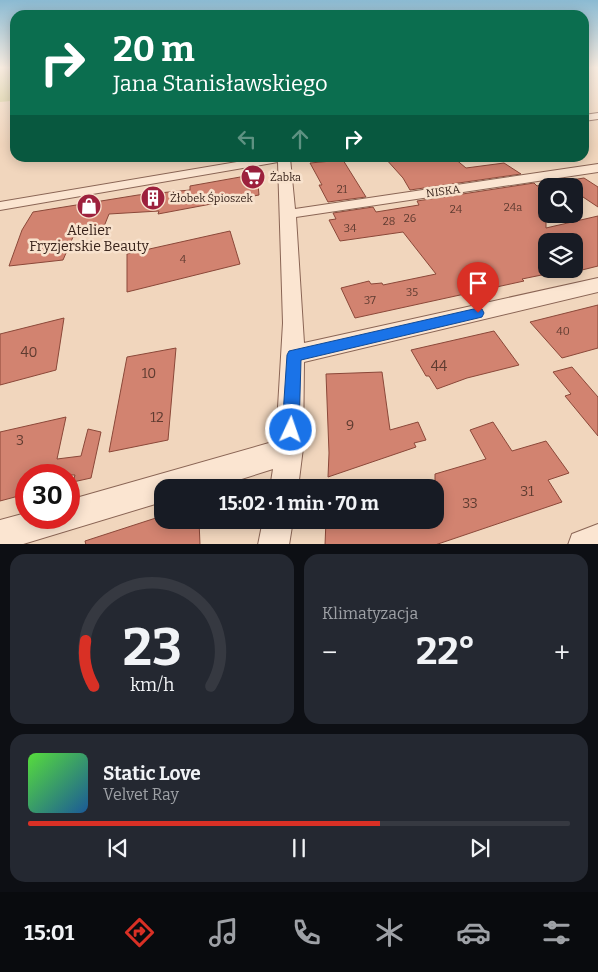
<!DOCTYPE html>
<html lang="pl">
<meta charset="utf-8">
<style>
:root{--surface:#171b24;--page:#242831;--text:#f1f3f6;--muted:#9ea1a6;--line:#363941;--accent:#d93025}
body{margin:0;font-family:Bitter,serif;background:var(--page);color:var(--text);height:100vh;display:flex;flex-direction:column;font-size:19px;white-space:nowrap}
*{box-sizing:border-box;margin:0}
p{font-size:16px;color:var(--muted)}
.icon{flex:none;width:28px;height:28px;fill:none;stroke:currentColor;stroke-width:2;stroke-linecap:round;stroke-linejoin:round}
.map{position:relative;height:544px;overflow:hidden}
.drawer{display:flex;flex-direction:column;gap:10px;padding:10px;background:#0d0f14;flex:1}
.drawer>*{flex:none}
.hud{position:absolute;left:10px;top:10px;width:579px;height:152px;border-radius:15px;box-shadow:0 2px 12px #0003;background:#0b6e4f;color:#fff;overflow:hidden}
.controls{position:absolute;left:538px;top:178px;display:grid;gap:10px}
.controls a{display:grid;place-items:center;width:45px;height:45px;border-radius:10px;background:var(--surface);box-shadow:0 2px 12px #0003;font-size:25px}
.speed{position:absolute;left:15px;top:464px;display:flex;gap:10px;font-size:25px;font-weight:700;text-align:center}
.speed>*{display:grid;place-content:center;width:65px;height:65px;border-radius:50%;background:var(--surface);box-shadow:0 2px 12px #0003;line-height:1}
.speed .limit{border:8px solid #d22;background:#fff;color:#111}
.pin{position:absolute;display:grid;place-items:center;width:42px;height:42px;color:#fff;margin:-51px -21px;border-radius:50% 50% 50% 0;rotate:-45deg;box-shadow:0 0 5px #0007}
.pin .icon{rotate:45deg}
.me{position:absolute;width:55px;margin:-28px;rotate:3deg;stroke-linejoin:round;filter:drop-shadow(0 0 4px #0008)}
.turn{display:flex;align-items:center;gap:18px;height:105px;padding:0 20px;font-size:22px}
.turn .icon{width:65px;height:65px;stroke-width:2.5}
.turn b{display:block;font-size:35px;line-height:42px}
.lanes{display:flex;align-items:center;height:48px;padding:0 20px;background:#0003;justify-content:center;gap:25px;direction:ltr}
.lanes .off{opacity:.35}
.big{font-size:38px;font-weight:700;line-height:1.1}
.drawer .card{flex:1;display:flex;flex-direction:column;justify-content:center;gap:8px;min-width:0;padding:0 18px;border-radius:15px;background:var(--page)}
.drawer .dial{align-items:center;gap:0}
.dial svg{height:130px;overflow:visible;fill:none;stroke:var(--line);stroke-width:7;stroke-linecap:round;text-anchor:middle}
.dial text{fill:var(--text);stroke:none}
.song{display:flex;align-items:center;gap:15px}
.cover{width:60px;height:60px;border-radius:8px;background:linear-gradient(135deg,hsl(110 70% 55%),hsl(210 70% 35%))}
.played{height:5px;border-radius:2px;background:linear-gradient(90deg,var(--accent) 65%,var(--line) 65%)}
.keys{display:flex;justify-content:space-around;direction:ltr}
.heat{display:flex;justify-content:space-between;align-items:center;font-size:28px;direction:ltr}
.drawer .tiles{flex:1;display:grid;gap:10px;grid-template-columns:1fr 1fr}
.card:last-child{grid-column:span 2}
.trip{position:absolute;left:154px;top:479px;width:290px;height:50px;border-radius:15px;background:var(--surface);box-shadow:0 2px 12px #0003;font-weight:700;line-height:50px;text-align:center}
.tabs{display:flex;height:80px;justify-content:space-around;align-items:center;background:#090b0e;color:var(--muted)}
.tabs .icon{width:35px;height:35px}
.tabs .current{color:var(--accent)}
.tabs b{font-size:22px;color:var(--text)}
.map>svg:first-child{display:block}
.green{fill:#cfc991}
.building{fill:#d28370;stroke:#8b4839;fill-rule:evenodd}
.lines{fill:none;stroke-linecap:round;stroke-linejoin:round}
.street-casing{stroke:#8a6555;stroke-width:2}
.street{fill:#fbe5d1;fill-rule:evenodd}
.route{fill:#1a73e8;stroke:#114b97}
.labels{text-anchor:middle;stroke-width:5;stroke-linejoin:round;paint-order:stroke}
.far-poi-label{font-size:11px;fill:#38231b;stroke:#f8e2cd;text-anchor:start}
.number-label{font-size:11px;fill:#5e3b30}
.far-street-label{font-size:11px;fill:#38231b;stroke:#f8e2cd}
.poi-label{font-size:14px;fill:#38231b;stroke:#f8e2cd}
.near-number-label{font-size:14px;fill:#5e3b30}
</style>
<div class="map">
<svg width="598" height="545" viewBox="0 0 598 545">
<rect width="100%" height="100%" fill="#f1d6bd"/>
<polygon class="green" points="0,68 15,68 15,98 11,101 0,102"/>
<g class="building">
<polygon points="385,158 454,158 466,168 504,163 521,174 410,190 403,178"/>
<polygon points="343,160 366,197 328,202 319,185 322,185 310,163"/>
<polygon points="257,174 259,195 158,214 159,211 109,214 101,234 73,237 63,260 9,266 22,230 33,212 138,195 190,190 190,186"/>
<polygon points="584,178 598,187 598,207 574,191 574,186 566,186 559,182"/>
<path d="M534 183 537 186 546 184V228L598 216V266L574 272 571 269 522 279 524 281 355 318 341 288 369 281 371 284 382 283 383 285 436 274 403 232 340 241 329 220 336 219 333 213 373 207 376 212 419 205 417 201ZM546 241H574V269H546Z"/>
<polygon points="230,231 240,264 127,292 127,254"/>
<polygon points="598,305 598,348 562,358 530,322"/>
<polygon points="64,318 56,370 0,385 0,334"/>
<polygon points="494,331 519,365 467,378 437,389 429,376 426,376 411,350"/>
<polygon points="176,348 168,440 109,452 127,357"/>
<polygon points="572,367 598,397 598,436 565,396 571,394 553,372"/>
<polygon points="382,372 390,430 418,422 426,440 414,443 416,447 328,477 329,453 326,374"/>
<polygon points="66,417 57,459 81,456 88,429 101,432 91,478 73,482 75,475 26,475 26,494 0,501 0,432"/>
<polygon points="493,422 512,451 546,441 569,473 548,480 562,502 435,545 325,545 326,520 435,520 435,474 486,459 470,430"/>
<polygon points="162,516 162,520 199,520 200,545 86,545 85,541"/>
</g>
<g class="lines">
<defs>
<g id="street">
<polygon points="598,113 598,119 584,121 584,115"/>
<polygon points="261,158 290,158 295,209 598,164 598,172 296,217 304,343 598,278 598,292 304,362 303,448 298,488 270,488 273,469 213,488 162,488 162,502 20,545 0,545 0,520 26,513 26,518 69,518 69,500 276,441 283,323 278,162 0,210 0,202"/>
<polygon points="263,520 293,520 289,545 258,545"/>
<polygon points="598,524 598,545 568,545 572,534"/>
</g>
</defs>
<use href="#street" class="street-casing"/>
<use href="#street" class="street"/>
</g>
<linearGradient id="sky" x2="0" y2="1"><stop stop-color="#8bbad2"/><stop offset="0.47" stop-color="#f9ede1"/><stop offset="1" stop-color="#f9ede1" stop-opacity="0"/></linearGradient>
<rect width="598" height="144" fill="url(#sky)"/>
<polygon class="route" points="478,308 482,309 484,313 482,317 478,318 301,360 299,430 296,435 291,438 285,435 282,430 287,355 289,351"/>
<defs>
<symbol id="supermarket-disc" viewBox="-11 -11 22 22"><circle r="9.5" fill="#9d213d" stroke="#f8e2cd"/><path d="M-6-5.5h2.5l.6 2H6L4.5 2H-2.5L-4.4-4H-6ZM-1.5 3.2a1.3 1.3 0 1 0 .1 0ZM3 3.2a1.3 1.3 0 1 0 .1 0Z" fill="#fff"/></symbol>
<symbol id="building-disc" viewBox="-11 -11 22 22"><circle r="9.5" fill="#9d213d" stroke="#f8e2cd"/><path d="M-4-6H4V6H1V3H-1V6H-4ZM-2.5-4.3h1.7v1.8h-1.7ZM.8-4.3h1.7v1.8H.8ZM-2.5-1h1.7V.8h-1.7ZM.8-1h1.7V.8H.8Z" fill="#fff"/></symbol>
<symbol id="shop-disc" viewBox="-11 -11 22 22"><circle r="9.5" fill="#9d213d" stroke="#f8e2cd"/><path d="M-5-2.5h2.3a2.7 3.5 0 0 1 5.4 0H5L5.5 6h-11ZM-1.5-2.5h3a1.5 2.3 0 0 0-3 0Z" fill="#fff"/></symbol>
</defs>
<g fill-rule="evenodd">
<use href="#supermarket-disc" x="239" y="163" width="28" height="28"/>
<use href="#building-disc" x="139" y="184" width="28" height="28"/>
<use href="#shop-disc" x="75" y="192" width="28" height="28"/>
</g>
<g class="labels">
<g class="far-poi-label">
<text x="270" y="181">Żabka</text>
<text x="170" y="202">Żłobek Śpioszek</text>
</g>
<g class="number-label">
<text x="342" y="193">21</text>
<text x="513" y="211">24a</text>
<text x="456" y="213">24</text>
<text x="410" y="222">26</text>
<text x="389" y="225">28</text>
<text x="350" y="232">34</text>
<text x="183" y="263">4</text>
<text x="412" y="296">35</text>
<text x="370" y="304">37</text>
<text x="563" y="335">40</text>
</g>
<g class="far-street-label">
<text transform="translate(443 191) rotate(-8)" y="4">NISKA</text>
</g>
<g class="poi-label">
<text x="89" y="235">Atelier<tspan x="89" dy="16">Fryzjerskie Beauty</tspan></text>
</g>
<g class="near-number-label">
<text x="29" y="357">40</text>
<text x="439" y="371">44</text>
<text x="149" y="378">10</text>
<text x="157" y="422">12</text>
<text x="350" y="430">9</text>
<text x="20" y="445">3</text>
<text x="527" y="496">31</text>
<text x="470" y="508">33</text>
</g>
</g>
</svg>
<div class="controls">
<a><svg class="icon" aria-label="search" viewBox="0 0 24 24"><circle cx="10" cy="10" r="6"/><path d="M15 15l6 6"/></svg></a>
<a><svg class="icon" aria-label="layers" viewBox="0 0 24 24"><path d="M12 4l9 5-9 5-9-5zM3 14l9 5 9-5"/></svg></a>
</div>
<div class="speed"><div class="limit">30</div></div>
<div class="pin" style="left:478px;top:313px;background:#d93025"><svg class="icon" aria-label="arrive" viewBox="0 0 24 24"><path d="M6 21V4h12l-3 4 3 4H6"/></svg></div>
<svg class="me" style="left:291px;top:430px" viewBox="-20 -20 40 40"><circle r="17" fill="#1a73e8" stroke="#fff" stroke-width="3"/><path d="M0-11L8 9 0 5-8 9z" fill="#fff"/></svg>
<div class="trip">15:02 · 1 min · 70 m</div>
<div class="hud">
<div class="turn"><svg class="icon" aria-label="right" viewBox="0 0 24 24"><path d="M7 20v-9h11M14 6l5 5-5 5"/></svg><div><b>20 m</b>Jana Stanisławskiego</div></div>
<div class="lanes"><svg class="icon off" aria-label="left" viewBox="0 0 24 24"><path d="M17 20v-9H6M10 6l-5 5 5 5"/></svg><svg class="icon off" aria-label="ahead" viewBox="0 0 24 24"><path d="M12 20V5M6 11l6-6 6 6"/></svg><svg class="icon" aria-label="right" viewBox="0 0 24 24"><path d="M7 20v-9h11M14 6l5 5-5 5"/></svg></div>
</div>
</div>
<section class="drawer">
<div class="tiles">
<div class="card dial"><svg viewBox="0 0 100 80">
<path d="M14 69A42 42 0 1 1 86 69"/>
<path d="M14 69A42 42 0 0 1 9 41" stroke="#d93025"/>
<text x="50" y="56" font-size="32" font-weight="700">23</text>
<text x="50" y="72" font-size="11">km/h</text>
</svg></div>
<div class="card"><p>Klimatyzacja</p>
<div class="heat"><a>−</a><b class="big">22°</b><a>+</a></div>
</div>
<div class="card">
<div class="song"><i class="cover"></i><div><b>Static Love</b><p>Velvet Ray</p></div></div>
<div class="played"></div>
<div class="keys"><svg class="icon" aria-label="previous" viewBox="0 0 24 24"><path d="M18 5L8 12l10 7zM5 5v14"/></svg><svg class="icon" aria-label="pause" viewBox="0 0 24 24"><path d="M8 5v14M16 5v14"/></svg><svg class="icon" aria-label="next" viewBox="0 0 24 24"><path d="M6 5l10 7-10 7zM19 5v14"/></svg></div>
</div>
</div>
</section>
<nav class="tabs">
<b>15:01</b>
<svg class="icon current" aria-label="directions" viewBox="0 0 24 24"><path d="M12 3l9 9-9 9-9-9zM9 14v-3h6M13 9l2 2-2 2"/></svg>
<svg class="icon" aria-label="music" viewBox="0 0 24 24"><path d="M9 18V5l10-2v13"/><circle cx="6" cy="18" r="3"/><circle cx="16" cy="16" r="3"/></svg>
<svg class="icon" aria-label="phone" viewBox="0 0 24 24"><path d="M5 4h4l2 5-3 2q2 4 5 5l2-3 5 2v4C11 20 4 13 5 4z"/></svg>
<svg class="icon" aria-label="climate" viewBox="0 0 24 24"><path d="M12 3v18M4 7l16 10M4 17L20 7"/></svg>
<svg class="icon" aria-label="car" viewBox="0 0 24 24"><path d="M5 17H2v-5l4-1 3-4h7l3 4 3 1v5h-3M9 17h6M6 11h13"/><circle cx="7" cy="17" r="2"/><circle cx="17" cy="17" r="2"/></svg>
<svg class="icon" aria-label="filters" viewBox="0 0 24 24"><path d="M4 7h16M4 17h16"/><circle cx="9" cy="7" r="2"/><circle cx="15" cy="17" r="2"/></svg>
</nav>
